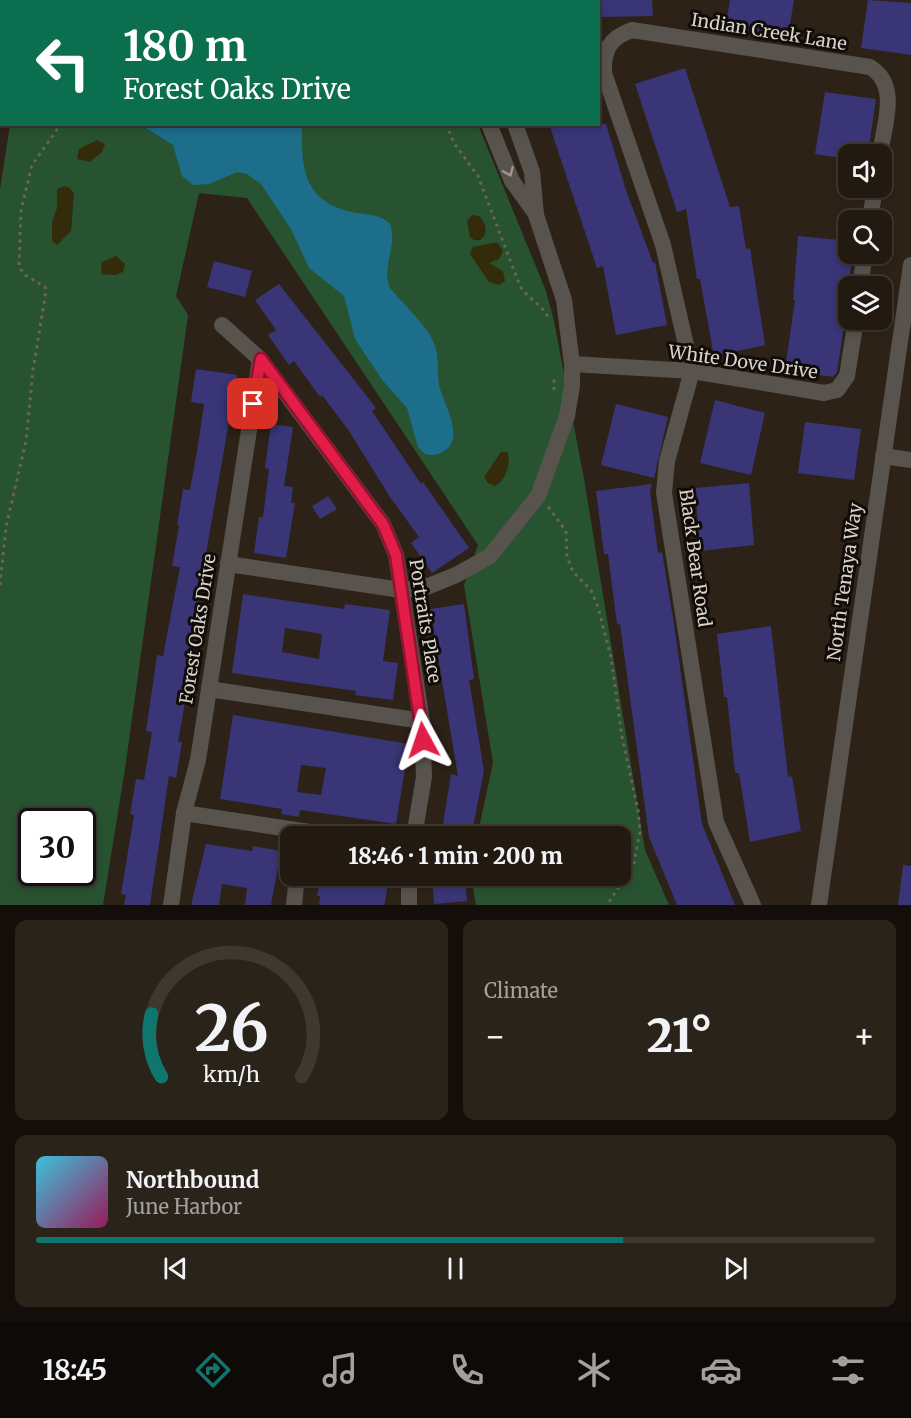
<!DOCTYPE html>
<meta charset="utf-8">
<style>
:root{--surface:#221a11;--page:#2a231a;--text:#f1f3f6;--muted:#a2a19f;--line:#3f3831;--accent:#0f766e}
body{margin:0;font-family:Merriweather,serif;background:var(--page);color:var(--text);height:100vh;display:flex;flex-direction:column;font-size:22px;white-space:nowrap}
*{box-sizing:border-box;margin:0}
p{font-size:20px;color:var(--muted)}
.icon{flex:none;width:33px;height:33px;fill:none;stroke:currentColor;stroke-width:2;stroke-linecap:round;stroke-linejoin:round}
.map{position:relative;height:905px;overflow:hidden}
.side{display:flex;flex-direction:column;gap:15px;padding:15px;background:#130e09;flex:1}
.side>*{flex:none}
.top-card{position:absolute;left:0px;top:0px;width:600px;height:126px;box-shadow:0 3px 9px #0003,0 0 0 2px var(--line);background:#0b6e4f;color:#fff;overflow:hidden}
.buttons{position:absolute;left:838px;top:144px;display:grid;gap:12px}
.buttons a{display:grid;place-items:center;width:54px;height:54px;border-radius:12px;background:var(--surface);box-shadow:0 3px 9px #0003,0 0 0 2px var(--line);font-size:30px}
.speed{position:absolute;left:18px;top:808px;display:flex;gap:12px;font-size:30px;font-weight:700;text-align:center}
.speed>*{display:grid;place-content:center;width:78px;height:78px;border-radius:50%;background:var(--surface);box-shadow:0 3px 9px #0003,0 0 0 2px var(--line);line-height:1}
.speed .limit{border:3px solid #111;border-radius:9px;background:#fff;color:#111}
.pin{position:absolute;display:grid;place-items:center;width:51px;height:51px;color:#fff;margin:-26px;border-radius:12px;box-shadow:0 3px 9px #0006}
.me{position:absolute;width:66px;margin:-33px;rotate:355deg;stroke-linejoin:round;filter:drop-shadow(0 0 4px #0008)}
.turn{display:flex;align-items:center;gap:21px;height:126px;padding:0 24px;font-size:27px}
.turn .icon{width:78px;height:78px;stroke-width:2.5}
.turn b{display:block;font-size:42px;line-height:51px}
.big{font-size:45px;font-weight:800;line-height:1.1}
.side .widget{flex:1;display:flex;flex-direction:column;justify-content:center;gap:9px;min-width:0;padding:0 21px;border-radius:12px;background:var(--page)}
.side .dial{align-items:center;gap:0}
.dial svg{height:156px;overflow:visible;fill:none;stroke:var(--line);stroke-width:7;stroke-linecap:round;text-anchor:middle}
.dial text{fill:var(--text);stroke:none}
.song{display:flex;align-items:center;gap:18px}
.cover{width:72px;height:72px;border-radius:9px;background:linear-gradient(135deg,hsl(190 70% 55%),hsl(330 70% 35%))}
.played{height:6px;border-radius:3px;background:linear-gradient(90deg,var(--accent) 70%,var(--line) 70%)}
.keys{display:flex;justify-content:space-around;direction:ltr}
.heat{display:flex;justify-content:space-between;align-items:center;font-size:33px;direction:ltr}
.side .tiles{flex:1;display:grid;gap:15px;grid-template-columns:1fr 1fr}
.widget:last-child{grid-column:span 2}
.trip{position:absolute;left:280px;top:826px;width:351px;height:60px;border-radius:12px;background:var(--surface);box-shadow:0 3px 9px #0003,0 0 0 2px var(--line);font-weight:800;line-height:60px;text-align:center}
.dock{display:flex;height:96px;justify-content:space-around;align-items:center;background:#0e0a07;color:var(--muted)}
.dock .icon{width:42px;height:42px}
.dock .on{color:var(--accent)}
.dock b{font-size:27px;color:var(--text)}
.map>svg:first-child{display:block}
.green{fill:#285331;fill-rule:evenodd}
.sand{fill:#332b0a}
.water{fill:#1d6e8b}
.building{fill:#393577;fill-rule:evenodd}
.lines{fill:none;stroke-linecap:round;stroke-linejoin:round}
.path{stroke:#6c6359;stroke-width:3;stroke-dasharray:3 4.5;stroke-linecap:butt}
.minor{stroke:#58544d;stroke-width:16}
.highway{stroke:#9f9585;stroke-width:18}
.oneway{stroke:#9f9992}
.route-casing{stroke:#92132f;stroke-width:15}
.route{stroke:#e11d48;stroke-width:10}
.labels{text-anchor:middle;stroke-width:6;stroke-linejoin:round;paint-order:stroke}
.street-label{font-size:18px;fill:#d9d2ca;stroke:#110c08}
</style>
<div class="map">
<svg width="911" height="905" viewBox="0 0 911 905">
<rect width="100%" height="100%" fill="#2d2217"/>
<path class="green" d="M10 125H478L546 291 554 321 584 479 645 850 669 905H476L471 876H621V837H477L493 763 464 585 478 545 247 198 199 193 176 296 188 315 125 769 103 905H0V189ZM32 822H82V873H32Z"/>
<g class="sand">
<polygon points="97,140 105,144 102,152 90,162 77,159 79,149"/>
<polygon points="64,186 70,188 74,193 71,231 57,245 52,241 52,222 57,208 57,189"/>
<path d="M472 215 479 216C486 222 489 234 480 240H474L470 237 467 221Z"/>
<polygon points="492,243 498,243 503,251 499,259 489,263 503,271 505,281 499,285 489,282 470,254 473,247"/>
<polygon points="116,256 125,264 123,272 115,275 101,274 102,262"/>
<path d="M501 452H507C512 462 505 482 495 486L488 483 484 477Z"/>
</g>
<g class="water">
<polygon points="89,0 251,0 253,1 88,1"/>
<path d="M141 125H302C301 167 303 201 351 212 366 215 379 213 390 224 398 246 381 266 390 288 404 305 425 323 434 343 440 357 436 374 440 389 446 409 468 443 438 454 429 457 423 454 418 447L407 408 383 381 355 339 344 296 309 268 291 229 261 184 247 174 237 172 209 184 193 185 182 176 173 145Z"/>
</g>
<g class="building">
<polygon points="598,0 652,0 653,16 598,17"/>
<polygon points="730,0 794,0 788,37 725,29"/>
<polygon points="868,0 911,3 911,55 861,48"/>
<polygon points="685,68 730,207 739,206 746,249 750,248 765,345 714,356 700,279 697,279 686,209 677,212 635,84"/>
<polygon points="825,92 876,99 868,154 849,154 849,159 815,154"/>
<polygon points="549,124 606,124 626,190 653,263 655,262 667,325 616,335 603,266 597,268"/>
<polygon points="798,236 849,241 849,254 852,254 847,305 837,372 833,377 785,370 795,300 793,300"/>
<polygon points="214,261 252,271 245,297 207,287"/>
<polygon points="279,284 376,408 372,411 421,484 423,482 469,548 432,573 411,543 419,537 390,497 349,431 322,395 320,397 294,361 289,365 268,335 276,330 255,300"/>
<polygon points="196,369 237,375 202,577 197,618 200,618 178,742 182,742 176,778 169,776 150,905 124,905 126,895 121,894 134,815 130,814 136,779 144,780 152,732 146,731 157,655 163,656 180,567 172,566 179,525 177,525 183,489 190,490 198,445 204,404 191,402"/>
<polygon points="715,400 765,413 751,475 700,463"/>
<polygon points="616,404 668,417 654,478 601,465"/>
<polygon points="805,422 861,429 854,480 798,473"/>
<polygon points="271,424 293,427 284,486 293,487 291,503 295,503 286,558 254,553 259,517 263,517 269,469 265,468"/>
<polygon points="749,483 754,545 700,551 695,488"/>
<polygon points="652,484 650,492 658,553 662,552 674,624 702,824 735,905 677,905 649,837 620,624 617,624 608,554 604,554 596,491"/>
<polygon points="328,496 337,509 320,519 312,506"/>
<path d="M243 594 344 609 345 604 390 610 383 661 398 663 393 700 355 695 356 691 232 673ZM285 628 322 634 319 659 282 652Z"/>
<polygon points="464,604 474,679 469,680 484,771 471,837 441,837 451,774 458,776 430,609"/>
<polygon points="771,626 788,777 792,776 801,831 750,842 739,773 735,773 727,697 724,697 717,634"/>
<path d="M233 715 409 744 396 824 300 810 299 817 281 814 282 809 220 799ZM301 765 326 768 321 795 297 792Z"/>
<polygon points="206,844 252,851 253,846 281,851 271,905 245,905 247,888 222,884 219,905 191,905"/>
<polygon points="903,865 911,866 911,905 898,905"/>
<polygon points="320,876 389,876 385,902 384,905 319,905 320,896 317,896"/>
<polygon points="432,876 465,876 467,901 434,904"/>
</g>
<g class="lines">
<g class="path">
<polyline points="443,0 443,2"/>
<polyline points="70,2 70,0"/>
<path d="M446 124 454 143 478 176 520 286C527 298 544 306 549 319"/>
<polyline points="554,390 554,375"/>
<polyline points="548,507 566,531 567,557 573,572 591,590 598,607 611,657 622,737 638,810 640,832 634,863 607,905"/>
<polyline points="0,585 6,527 26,441 33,370 46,291 45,287 25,275 19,267 21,210 32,165 61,124"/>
</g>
<g class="minor">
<polyline points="464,2 464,0"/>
<polyline points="494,2 494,0"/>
<polyline points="489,124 512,181 536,214"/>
<polyline points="870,220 875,188"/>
<polyline points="860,286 865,254"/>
<polyline points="222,325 260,359 383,524 396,555 422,721 424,777 414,837"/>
<polyline points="572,364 692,371 824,393 837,390 847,376 856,320"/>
<polyline points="883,456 911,460"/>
<polyline points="228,564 401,590 424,588 456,575 490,556 538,496 567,416 572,386 572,364 564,300 536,215 532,172 515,124"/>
<polyline points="209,689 422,721"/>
<polyline points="184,813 343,837"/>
<polyline points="171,905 184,813 198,760 260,359"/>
<polyline points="294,905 297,876"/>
<polyline points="409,905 409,876"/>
<path d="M753 905 716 822 664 493 667 461 692 371 663 245 604 73C603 51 609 38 632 30L870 67C900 85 884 125 880 154"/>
<polyline points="819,905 911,265"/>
</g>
<polyline class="highway" points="0,16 2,7"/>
</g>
<defs><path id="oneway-chevron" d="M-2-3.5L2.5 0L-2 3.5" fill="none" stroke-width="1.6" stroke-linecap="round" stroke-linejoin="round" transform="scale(1.5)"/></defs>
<use class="oneway" href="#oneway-chevron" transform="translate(509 172) rotate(67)"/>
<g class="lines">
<defs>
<polyline id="route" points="253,404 261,359 383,524 396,555 423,740"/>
</defs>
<use href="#route" class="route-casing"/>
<use href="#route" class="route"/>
</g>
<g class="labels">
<g class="street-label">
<text transform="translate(769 32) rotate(9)" y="6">Indian Creek Lane</text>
<text transform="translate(743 362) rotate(8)" y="6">White Dove Drive</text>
<text transform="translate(695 558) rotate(82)" y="6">Black Bear Road</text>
<text transform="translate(845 582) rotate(-82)" y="6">North Tenaya Way</text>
<text transform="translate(425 621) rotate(81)" y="6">Portraits Place</text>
<text transform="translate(198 629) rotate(-81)" y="6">Forest Oaks Drive</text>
</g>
</g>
</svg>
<div class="buttons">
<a><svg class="icon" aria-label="sound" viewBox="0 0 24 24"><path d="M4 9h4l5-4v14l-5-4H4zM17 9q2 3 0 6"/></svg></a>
<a><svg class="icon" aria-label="search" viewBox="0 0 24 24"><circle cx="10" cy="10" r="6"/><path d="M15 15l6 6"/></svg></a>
<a><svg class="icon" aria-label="layers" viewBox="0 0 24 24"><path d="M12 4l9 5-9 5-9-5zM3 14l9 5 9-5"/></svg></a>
</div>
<div class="speed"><div class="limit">30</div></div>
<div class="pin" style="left:253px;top:404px;background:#d93025"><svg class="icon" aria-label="arrive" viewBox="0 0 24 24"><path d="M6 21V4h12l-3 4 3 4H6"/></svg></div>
<svg class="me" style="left:423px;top:740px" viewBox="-20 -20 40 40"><path d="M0-17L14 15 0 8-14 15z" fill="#e11d48" stroke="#fff" stroke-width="4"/></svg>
<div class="trip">18:46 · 1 min · 200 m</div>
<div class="top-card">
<div class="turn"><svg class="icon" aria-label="left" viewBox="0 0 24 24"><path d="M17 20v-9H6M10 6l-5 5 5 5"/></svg><div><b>180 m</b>Forest Oaks Drive</div></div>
</div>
</div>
<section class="side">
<div class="tiles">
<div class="widget dial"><svg viewBox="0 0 100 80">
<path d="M14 69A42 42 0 1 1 86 69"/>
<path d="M14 69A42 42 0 0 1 9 37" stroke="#0f766e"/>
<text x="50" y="56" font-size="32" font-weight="700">26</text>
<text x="50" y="72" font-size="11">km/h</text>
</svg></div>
<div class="widget"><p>Climate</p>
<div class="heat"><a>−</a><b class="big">21°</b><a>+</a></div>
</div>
<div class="widget">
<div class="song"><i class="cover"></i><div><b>Northbound</b><p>June Harbor</p></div></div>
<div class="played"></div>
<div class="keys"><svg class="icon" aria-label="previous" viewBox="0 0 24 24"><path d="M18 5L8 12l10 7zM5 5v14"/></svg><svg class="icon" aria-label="pause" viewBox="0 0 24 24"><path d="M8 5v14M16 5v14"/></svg><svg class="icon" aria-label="next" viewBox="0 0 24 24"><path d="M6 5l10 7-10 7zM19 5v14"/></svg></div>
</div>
</div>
</section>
<nav class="dock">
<b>18:45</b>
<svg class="icon on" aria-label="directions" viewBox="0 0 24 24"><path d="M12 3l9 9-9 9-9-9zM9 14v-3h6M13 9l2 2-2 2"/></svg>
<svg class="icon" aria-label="music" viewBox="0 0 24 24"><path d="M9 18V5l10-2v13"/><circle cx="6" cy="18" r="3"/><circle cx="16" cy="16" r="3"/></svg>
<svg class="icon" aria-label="phone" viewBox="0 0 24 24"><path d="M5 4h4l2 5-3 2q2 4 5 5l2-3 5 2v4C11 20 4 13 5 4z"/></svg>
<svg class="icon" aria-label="climate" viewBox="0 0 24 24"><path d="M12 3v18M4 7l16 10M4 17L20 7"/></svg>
<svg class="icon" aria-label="car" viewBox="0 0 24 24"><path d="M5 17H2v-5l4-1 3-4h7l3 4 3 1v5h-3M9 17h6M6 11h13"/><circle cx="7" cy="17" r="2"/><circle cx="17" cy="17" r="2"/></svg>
<svg class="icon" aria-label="filters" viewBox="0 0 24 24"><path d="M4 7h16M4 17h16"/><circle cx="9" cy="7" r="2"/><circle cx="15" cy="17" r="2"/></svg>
</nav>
